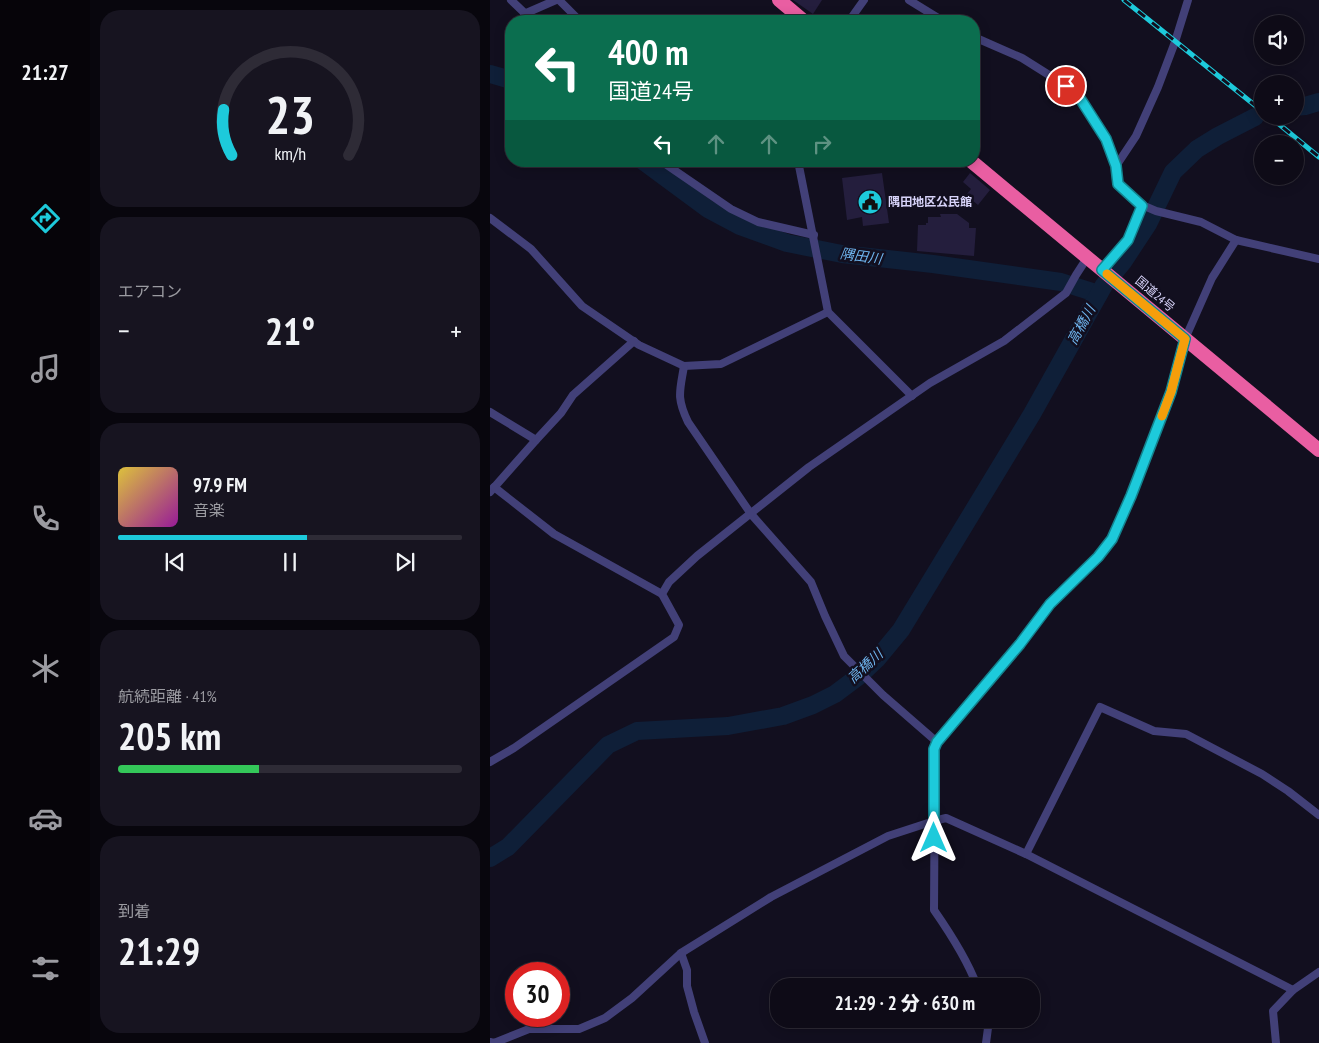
<!DOCTYPE html>
<html lang="ja">
<meta charset="utf-8">
<style>
:root{--surface:#0e0b17;--page:#171420;--text:#f1f3f6;--muted:#9b9ba1;--line:#2e2b36;--accent:#1dcadb}
body{margin:0;font-family:"PT Sans Narrow","Noto Sans JP",sans-serif;background:var(--page);color:var(--text);height:100vh;display:flex;flex-direction:column;font-size:19px;white-space:nowrap}
*{box-sizing:border-box;margin:0}
p{font-size:16px;color:var(--muted)}
.icon{flex:none;width:28px;height:28px;fill:none;stroke:currentColor;stroke-width:2;stroke-linecap:round;stroke-linejoin:round}
.map{position:relative;flex:1;overflow:hidden}
.panel{display:flex;flex-direction:column;gap:10px;padding:10px;background:#08060d;width:400px}
.panel>*{flex:none}
.banner{position:absolute;left:15px;top:15px;width:475px;height:152px;border-radius:20px;box-shadow:0 2px 12px #0003,0 0 0 1px var(--line);background:#0b6e4f;color:#fff;overflow:hidden}
.tools{position:absolute;left:764px;top:15px;display:grid;gap:10px}
.tools a{display:grid;place-items:center;width:50px;height:50px;border-radius:50%;background:var(--surface);box-shadow:0 2px 12px #0003,0 0 0 1px var(--line);font-size:25px}
.speed{position:absolute;left:15px;top:962px;display:flex;gap:10px;font-size:25px;font-weight:700;text-align:center}
.speed>*{display:grid;place-content:center;width:65px;height:65px;border-radius:50%;background:var(--surface);box-shadow:0 2px 12px #0003,0 0 0 1px var(--line);line-height:1}
.speed .limit{border:8px solid #d22;background:#fff;color:#111}
.pin{position:absolute;display:grid;place-items:center;width:42px;height:42px;color:#fff;margin:-21px;border:2px solid #fff;border-radius:50%;box-shadow:0 1px 5px #0007}
.me{position:absolute;width:55px;margin:-28px;rotate:0deg;stroke-linejoin:round;filter:drop-shadow(0 0 4px #0008)}
.turn{display:flex;align-items:center;gap:18px;height:105px;padding:0 20px;font-size:22px}
.turn .icon{width:65px;height:65px;stroke-width:2.5}
.turn b{display:block;font-size:35px;line-height:42px}
.lanes{display:flex;align-items:center;height:48px;padding:0 20px;background:#0003;justify-content:center;gap:25px;direction:ltr}
.lanes .off{opacity:.35}
.big{font-size:38px;font-weight:800;line-height:1.1}
.panel .tile{flex:1;display:flex;flex-direction:column;justify-content:center;gap:8px;min-width:0;padding:0 18px;border-radius:20px;background:var(--page)}
.panel .dial{align-items:center;gap:0}
.dial svg{height:130px;overflow:visible;fill:none;stroke:var(--line);stroke-width:7;stroke-linecap:round;text-anchor:middle}
.dial text{fill:var(--text);stroke:none}
.song{display:flex;align-items:center;gap:15px}
.cover{width:60px;height:60px;border-radius:8px;background:linear-gradient(135deg,hsl(50 70% 55%),hsl(300 70% 35%))}
.played{height:5px;border-radius:2px;background:linear-gradient(90deg,var(--accent) 55%,var(--line) 55%)}
.keys{display:flex;justify-content:space-around;direction:ltr}
.heat{display:flex;justify-content:space-between;align-items:center;font-size:28px;direction:ltr}
.charge{height:8px;border-radius:4px;background:linear-gradient(90deg,#34c759 41%,var(--line) 0)}
.trip{position:absolute;left:280px;top:978px;width:270px;height:50px;border-radius:20px;background:var(--surface);box-shadow:0 2px 12px #0003,0 0 0 1px var(--line);font-weight:800;line-height:50px;text-align:center}
main{display:flex;flex:1;min-height:0}
.tabs{display:flex;flex-direction:column;width:90px;justify-content:space-around;align-items:center;background:#060409;color:var(--muted)}
.tabs .icon{width:35px;height:35px}
.tabs .current{color:var(--accent)}
.tabs b{font-size:22px;color:var(--text)}
.map>svg:first-child{display:block}
.lines{fill:none;stroke-linecap:round;stroke-linejoin:round}
.river{stroke:#0f1f38;stroke-width:18}
.building{fill:#241e3d}
.street{stroke:#424078;stroke-width:8}
.highway{stroke:#e95ea2;stroke-width:14}
.rail-casing{stroke:#1dcadb;stroke-width:5}
.rail{stroke:#120f1f;stroke-width:3;stroke-dasharray:9;stroke-linecap:butt}
.route-casing{stroke:#13838e;stroke-width:12}
.route{stroke:#1dcadb;stroke-width:9}
.slow{stroke:#f59e0b;stroke-width:9}
.labels{text-anchor:middle;stroke-width:5;stroke-linejoin:round;paint-order:stroke}
.poi-label{font-size:12px;font-weight:bold;fill:#d7d3f9;stroke:#120f1f;text-anchor:start}
.street-label{font-size:12px;fill:#d7d3f9;stroke:#120f1f}
.water-label{font-size:14px;font-style:italic;fill:#6eb3ec;stroke:#120f1f}
</style>
<main>
<nav class="tabs">
<b>21:27</b>
<svg class="icon current" aria-label="directions" viewBox="0 0 24 24"><path d="M12 3l9 9-9 9-9-9zM9 14v-3h6M13 9l2 2-2 2"/></svg>
<svg class="icon" aria-label="music" viewBox="0 0 24 24"><path d="M9 18V5l10-2v13"/><circle cx="6" cy="18" r="3"/><circle cx="16" cy="16" r="3"/></svg>
<svg class="icon" aria-label="phone" viewBox="0 0 24 24"><path d="M5 4h4l2 5-3 2q2 4 5 5l2-3 5 2v4C11 20 4 13 5 4z"/></svg>
<svg class="icon" aria-label="climate" viewBox="0 0 24 24"><path d="M12 3v18M4 7l16 10M4 17L20 7"/></svg>
<svg class="icon" aria-label="car" viewBox="0 0 24 24"><path d="M5 17H2v-5l4-1 3-4h7l3 4 3 1v5h-3M9 17h6M6 11h13"/><circle cx="7" cy="17" r="2"/><circle cx="17" cy="17" r="2"/></svg>
<svg class="icon" aria-label="filters" viewBox="0 0 24 24"><path d="M4 7h16M4 17h16"/><circle cx="9" cy="7" r="2"/><circle cx="15" cy="17" r="2"/></svg>
</nav>
<section class="panel">
<div class="tile dial"><svg viewBox="0 0 100 80">
<path d="M14 69A42 42 0 1 1 86 69"/>
<path d="M14 69A42 42 0 0 1 9 41" stroke="#1dcadb"/>
<text x="50" y="56" font-size="32" font-weight="700">23</text>
<text x="50" y="72" font-size="11">km/h</text>
</svg></div>
<div class="tile"><p>エアコン</p>
<div class="heat"><a>−</a><b class="big">21°</b><a>+</a></div>
</div>
<div class="tile">
<div class="song"><i class="cover"></i><div><b>97.9 FM</b><p>音楽</p></div></div>
<div class="played"></div>
<div class="keys"><svg class="icon" aria-label="previous" viewBox="0 0 24 24"><path d="M18 5L8 12l10 7zM5 5v14"/></svg><svg class="icon" aria-label="pause" viewBox="0 0 24 24"><path d="M8 5v14M16 5v14"/></svg><svg class="icon" aria-label="next" viewBox="0 0 24 24"><path d="M6 5l10 7-10 7zM19 5v14"/></svg></div>
</div>
<div class="tile"><p>航続距離 · 41%</p><b class="big">205 km</b><div class="charge"></div></div>
<div class="tile"><p>到着</p><b class="big">21:29</b></div>
</section>
<div class="map">
<svg width="829" height="1043" viewBox="0 0 829 1043">
<rect width="100%" height="100%" fill="#120f1f"/>
<g class="lines">
<g class="river">
<polyline points="0,74 21,80"/>
<polyline points="805,107 815,106 829,102"/>
<polyline points="153,161 218,209 250,226 297,243 352,254 443,264 571,282 609,294"/>
<polyline points="0,858 18,847 118,745 147,731 238,726 293,716 323,705 345,694 369,676 387,659 411,630 542,414 614,285 633,262 658,224 683,172 707,149 728,136 765,117"/>
</g>
</g>
<g class="building">
<polygon points="303,0 332,0 323,14"/>
<polygon points="392,173 399,223 373,226 372,217 357,220 352,178"/>
<polygon points="480,173 500,190 488,205 476,195 481,189 473,182"/>
<polygon points="450,214 467,214 479,223 479,228 486,228 484,256 427,251 428,225 436,225 436,223 438,223 438,217 451,217"/>
</g>
<g class="lines">
<g class="street">
<polyline points="21,0 43,21"/>
<polyline points="69,0 90,21"/>
<polyline points="419,0 453,21"/>
<polyline points="34,14 66,0"/>
<polyline points="359,21 374,0"/>
<polyline points="484,37 532,58 586,92 616,139 626,166 628,184 652,205 666,211 711,222 746,240 829,259"/>
<polyline points="171,161 241,209 268,222 324,235"/>
<polyline points="308,161 338,312 422,396"/>
<polyline points="626,166 646,136 668,87 685,42 698,0"/>
<polyline points="0,218 41,249 92,306 149,345 194,366 231,364 338,312"/>
<polyline points="612,270 639,240 652,205"/>
<path d="M194 366C190 391 186 397 198 422L261 514 321 582 335 616 354 656 393 695 447 742"/>
<polyline points="0,412 46,440 0,492"/>
<polyline points="46,440 71,413 83,395 144,341"/>
<polyline points="4,487 64,534 172,594"/>
<polyline points="0,762 24,748 184,637 189,625 172,594 179,582 207,556 319,467 440,383 514,341 576,293 586,275 597,258"/>
<polyline points="536,854 610,707 664,731 696,734 772,774 798,791 829,815"/>
<polyline points="191,953 197,970 197,986 204,1012 215,1043"/>
<path d="M487 986C477 959 460 933 444 910L445 749 447 742 530 644 560 604 607 557 622 539 641 496 681 392 695 339 722 278 746 240"/>
<polyline points="0,1042 4,1043 39,1029 89,1029 115,1018 142,998 191,953 281,897 398,836 444,821 456,818 536,854 803,990"/>
<polyline points="496,1043 498,1028 497,1019"/>
<polyline points="786,1043 783,1011 803,990 829,972"/>
</g>
<g class="highway">
<polyline points="289,0 314,21"/>
<polyline points="481,161 829,450"/>
</g>
<defs>
<g id="rail">
<polyline points="634,0 772,111"/>
<polyline points="779,116 829,157"/>
</g>
</defs>
<use href="#rail" class="rail-casing"/>
<use href="#rail" class="rail"/>
</g>
<g class="lines">
<defs>
<polyline id="route" points="444,838 444,749 447,742 530,644 560,604 608,557 622,539 641,496 681,392 695,339 612,270 638,240 652,206 628,184 626,166 616,139 586,92 576,86"/>
</defs>
<use href="#route" class="route-casing"/>
<use href="#route" class="route"/>
<polyline class="slow" points="617,274 695,339 681,392 672,416"/>
</g>
<defs>
<symbol id="civic-disc" viewBox="-11 -11 22 22"><circle r="9.5" fill="#1dcadb" stroke="#120f1f"/><path d="M-.6-6.5H3V-4.5H.6V-3L4-1V1h2V6H-6V1h2V-1L-.6-3ZM-1.2 2.5V6h2.4V2.5Z" fill="#111"/></symbol>
</defs>
<g fill-rule="evenodd">
<use href="#civic-disc" x="366" y="188" width="28" height="28"/>
</g>
<g class="labels">
<g class="poi-label">
<text x="398" y="206">隅田地区公民館</text>
</g>
<g class="street-label">
<text transform="translate(665 294) rotate(40)" y="4">国道24号</text>
</g>
<g class="water-label">
<text transform="translate(371 256) rotate(8)" y="5">隅田川</text>
<text transform="translate(591 325) rotate(-61)" y="5">高橋川</text>
<text transform="translate(375 666) rotate(-43)" y="5">高橋川</text>
</g>
</g>
</svg>
<div class="tools">
<a><svg class="icon" aria-label="sound" viewBox="0 0 24 24"><path d="M4 9h4l5-4v14l-5-4H4zM17 9q2 3 0 6"/></svg></a>
<a>+</a>
<a>−</a>
</div>
<div class="speed"><div class="limit">30</div></div>
<div class="pin" style="left:576px;top:86px;background:#d93025"><svg class="icon" aria-label="arrive" viewBox="0 0 24 24"><path d="M6 21V4h12l-3 4 3 4H6"/></svg></div>
<svg class="me" style="left:444px;top:838px" viewBox="-20 -20 40 40"><path d="M0-17L14 15 0 8-14 15z" fill="#1dcadb" stroke="#fff" stroke-width="4"/></svg>
<div class="trip">21:29 · 2 分 · 630 m</div>
<div class="banner">
<div class="turn"><svg class="icon" aria-label="left" viewBox="0 0 24 24"><path d="M17 20v-9H6M10 6l-5 5 5 5"/></svg><div><b>400 m</b>国道24号</div></div>
<div class="lanes"><svg class="icon" aria-label="left" viewBox="0 0 24 24"><path d="M17 20v-9H6M10 6l-5 5 5 5"/></svg><svg class="icon off" aria-label="ahead" viewBox="0 0 24 24"><path d="M12 20V5M6 11l6-6 6 6"/></svg><svg class="icon off" aria-label="ahead" viewBox="0 0 24 24"><path d="M12 20V5M6 11l6-6 6 6"/></svg><svg class="icon off" aria-label="right" viewBox="0 0 24 24"><path d="M7 20v-9h11M14 6l5 5-5 5"/></svg></div>
</div>
</div>
</main>
